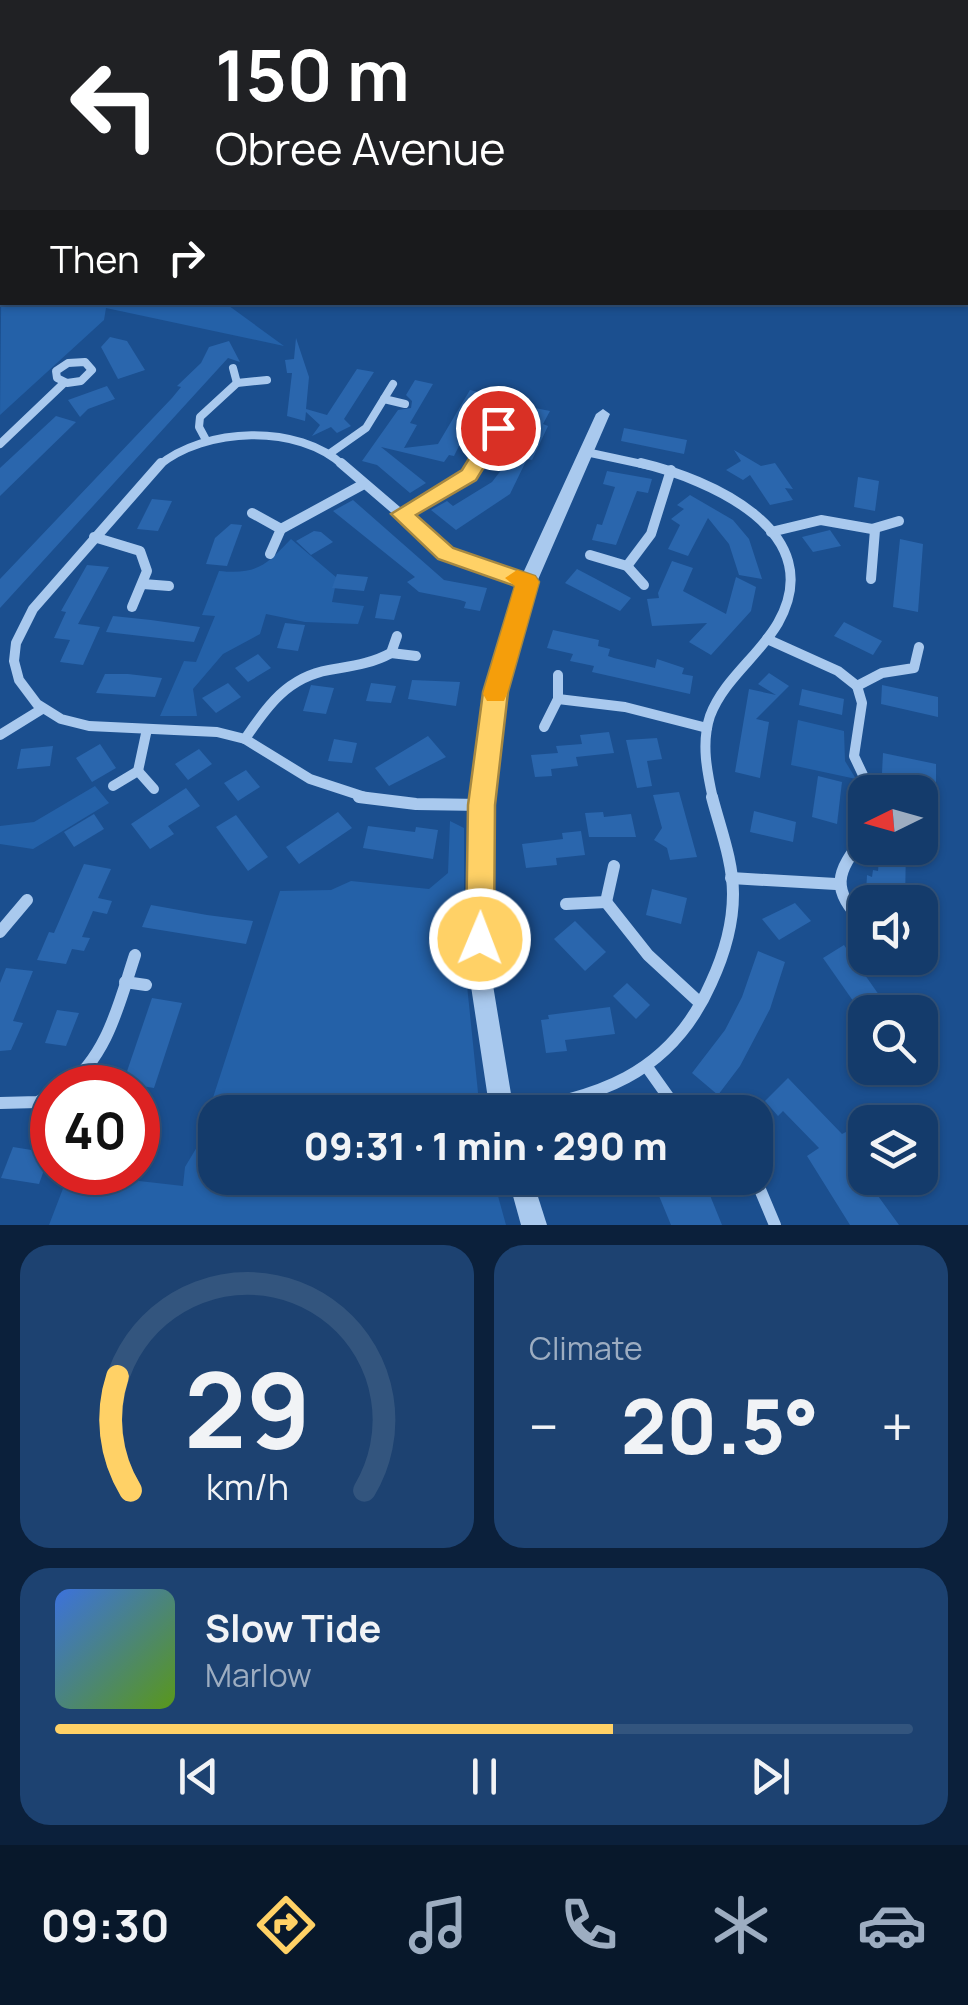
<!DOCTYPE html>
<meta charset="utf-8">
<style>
:root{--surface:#143b6b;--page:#1d4271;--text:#f1f3f6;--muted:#9dadc1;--line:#33557e;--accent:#ffd166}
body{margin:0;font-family:Manrope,sans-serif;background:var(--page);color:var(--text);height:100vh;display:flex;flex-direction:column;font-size:38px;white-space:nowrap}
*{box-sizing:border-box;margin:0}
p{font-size:32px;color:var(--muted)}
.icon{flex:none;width:55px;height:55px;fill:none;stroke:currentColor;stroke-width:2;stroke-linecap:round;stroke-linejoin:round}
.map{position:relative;height:1225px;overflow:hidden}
.sheet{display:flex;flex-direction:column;gap:20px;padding:20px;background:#0b203b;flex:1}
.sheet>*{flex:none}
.hud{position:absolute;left:0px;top:0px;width:970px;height:305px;box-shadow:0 2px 8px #0004,0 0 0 2px var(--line);background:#202124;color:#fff;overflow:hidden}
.needle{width:65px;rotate:265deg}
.buttons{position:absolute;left:848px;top:775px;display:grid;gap:20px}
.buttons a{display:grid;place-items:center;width:90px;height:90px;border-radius:20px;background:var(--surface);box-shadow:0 2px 8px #0004,0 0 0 2px var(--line);font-size:50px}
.speed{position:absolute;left:30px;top:1065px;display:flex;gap:20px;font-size:50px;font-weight:700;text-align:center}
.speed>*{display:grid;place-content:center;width:130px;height:130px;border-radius:50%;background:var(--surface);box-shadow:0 2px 8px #0004,0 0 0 2px var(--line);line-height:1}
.speed .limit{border:15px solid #d22;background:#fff;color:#111}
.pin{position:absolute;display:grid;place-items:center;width:85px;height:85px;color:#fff;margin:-42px;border:5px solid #fff;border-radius:50%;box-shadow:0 2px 10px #0007}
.me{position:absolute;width:110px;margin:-55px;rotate:1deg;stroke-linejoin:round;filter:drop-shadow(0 0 8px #0008)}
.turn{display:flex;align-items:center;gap:35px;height:210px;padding:0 50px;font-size:45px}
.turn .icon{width:130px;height:130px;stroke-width:2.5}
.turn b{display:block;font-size:70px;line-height:85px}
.then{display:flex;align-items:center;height:95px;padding:0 50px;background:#0003;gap:20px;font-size:38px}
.big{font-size:75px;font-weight:800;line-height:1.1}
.sheet .tile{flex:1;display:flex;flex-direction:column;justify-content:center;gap:15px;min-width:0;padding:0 35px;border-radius:30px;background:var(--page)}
.sheet .dial{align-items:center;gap:0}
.dial svg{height:260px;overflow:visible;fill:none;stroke:var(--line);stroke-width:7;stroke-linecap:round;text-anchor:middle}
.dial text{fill:var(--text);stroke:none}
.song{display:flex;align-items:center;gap:30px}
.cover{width:120px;height:120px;border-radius:15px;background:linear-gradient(135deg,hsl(220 70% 55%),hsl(90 70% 35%))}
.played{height:10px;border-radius:5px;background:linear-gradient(90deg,var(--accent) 65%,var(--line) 65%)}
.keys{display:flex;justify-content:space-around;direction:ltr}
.heat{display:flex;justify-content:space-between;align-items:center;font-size:55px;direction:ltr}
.sheet .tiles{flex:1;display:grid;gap:20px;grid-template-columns:1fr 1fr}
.tile:last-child{grid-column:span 2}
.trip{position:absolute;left:198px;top:1095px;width:575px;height:100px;border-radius:30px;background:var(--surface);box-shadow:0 2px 8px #0004,0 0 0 2px var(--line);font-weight:800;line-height:100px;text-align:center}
.dock{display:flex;height:160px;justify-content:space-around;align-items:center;background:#08182b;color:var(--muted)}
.dock .icon{width:70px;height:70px}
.dock .on{color:var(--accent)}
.dock b{font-size:45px;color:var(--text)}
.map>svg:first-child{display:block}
.green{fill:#2461a8}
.building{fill:#2a66ad}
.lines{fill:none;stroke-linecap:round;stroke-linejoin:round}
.minor-far2{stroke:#a9c9ee;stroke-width:8}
.minor-far1{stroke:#a9c9ee;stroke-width:10}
.minor{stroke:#a9c9ee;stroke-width:12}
.tertiary{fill:#a9c9ee;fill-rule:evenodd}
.route{fill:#ffd166;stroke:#a68842;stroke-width:2.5}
.slow{fill:#f59e0b}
</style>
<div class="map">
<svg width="968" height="1225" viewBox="0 0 968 1225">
<rect width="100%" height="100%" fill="#1b4f8f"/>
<g class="green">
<polygon points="2,219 2,302 225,303 284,346 106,308 104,320 0,415"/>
<path d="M291 539 337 578 332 602 364 606 358 624 305 622 266 614 260 634 223 654 193 689 197 716H160L184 661 196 662 215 616 202 615 219 571C257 575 266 565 291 539Z"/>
<polygon points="798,720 844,731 845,761 856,779 791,765"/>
<polygon points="95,786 109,803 33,849 0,844 0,826 34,822"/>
<polygon points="450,821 464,828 464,956 480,1112 215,1112 215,1178 493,1178 506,1225 49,1225 69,1173 183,1186 185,1167 197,1147 280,891 331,890 351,881 429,889 448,873"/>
</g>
<g class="building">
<polygon points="110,337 127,341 145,370 118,379 101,347"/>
<polygon points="296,338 309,377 306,409 327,415 357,369 374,372 344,419 351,426 337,433 331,427 312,436 320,425 306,412 305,421 287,416 292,373 287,373 285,360 294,359"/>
<polygon points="229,341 240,362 228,358 0,608 0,579 172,398 181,387 177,386 201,363 209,347"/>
<polygon points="415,380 433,384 410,423 417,425 404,448 438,444 470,390 485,394 454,456 449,455 444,462 381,447 426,483 410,493 377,465 362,461 398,410 411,408 412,401 406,395"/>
<polygon points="107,386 115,399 88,409 80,417 68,400"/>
<polygon points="530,407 550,411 543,424 548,426 532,460 527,459 510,494 456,530 431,510 447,501 453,506 492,482 502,469 513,439 525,441 531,437 530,429 521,426"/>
<polygon points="56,416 76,422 0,496 0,468"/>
<polygon points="624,428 687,440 684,454 621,441"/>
<polygon points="734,450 761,466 775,463 793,489 785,488 793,500 770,505 750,475 743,480 726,470 741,461"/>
<polygon points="607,471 652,479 648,493 637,491 616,545 592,540 597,524 602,525 615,487 603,484"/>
<polygon points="858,477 879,481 875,511 854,507"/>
<polygon points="690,495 733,520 749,539 762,579 739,575 729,544 708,518 688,556 668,549 680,525 671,519 684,509 677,505"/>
<polygon points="152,499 172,501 158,531 137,529"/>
<polygon points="353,500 444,580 487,588 480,611 464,608 466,602 460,600 419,592 407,582 415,577 333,511"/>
<polygon points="231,524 242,525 227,566 206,564 215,538"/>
<polygon points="830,530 841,546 813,552 802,537"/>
<polygon points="314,531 321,532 333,542 311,555 296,541"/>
<polygon points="900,539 923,544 918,612 893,607"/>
<polygon points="672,561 693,568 683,591 726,614 736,577 756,587 751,611 711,655 689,642 707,623 652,626 647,599 659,598 658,593"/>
<polygon points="87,565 109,567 78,624 100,627 83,665 60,662 70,640 54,638 66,612 61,611"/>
<polygon points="577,569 596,579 631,598 620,611 565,583"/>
<polygon points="337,574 368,577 364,591 332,588"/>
<polygon points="380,594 401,596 394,620 375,618"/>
<polygon points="113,616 151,620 200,627 194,642 106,632"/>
<polygon points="844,622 882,641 873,655 834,636"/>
<polygon points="285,623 305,625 298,651 277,648"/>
<polygon points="553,630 599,640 598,646 610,649 608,656 614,658 655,668 657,659 684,668 682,674 693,676 690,694 592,672 594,666 570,661 573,654 547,648"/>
<polygon points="258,654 271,668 248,682 235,668"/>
<polygon points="769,673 789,686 756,719 769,722 760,778 735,772 749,689 776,695 758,684"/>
<polygon points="105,674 128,674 162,678 155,697 96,693"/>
<polygon points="412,680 460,682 456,706 408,699"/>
<polygon points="228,683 241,697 216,713 202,698"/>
<polygon points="371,683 396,686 391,703 366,701"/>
<polygon points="311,685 334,688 326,714 303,711"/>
<polygon points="882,685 938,697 938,717 881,704"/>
<polygon points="802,689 844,699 842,715 799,705"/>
<polygon points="609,732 614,753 576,757 578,766 551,769 552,776 535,777 531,755 558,753 556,746 582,744 580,735"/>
<polygon points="428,736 446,757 389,786 375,768"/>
<polygon points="657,738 662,759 647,761 652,786 637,788 626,740"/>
<polygon points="334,739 357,743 352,763 328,761"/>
<polygon points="100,744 116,768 92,782 76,758"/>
<polygon points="53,746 50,766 17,769 21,749"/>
<polygon points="199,749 212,764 188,780 175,764"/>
<polygon points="883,753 936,764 936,784 882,773"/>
<polygon points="246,770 260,787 238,801 224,783"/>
<polygon points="818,776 842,782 837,824 812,817"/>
<polygon points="186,788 200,806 168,826 174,834 150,849 131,824"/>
<polygon points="679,792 697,857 670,860 667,848 654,840 662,828 653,795"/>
<polygon points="754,811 796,822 793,842 750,832"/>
<polygon points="338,812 352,828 299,864 286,847"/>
<polygon points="603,812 604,817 631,814 636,837 589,837 585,813"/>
<polygon points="94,814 104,829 74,847 64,832"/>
<polygon points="236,815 268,857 248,871 216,827"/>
<polygon points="368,826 415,832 416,827 438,830 433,859 363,848"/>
<polygon points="581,831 585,855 556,858 557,865 526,868 522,844 563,839 562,833"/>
<polygon points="880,848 906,848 905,902 882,902 871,900 871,895 866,893 867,875 872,877 873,870 878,871"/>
<polygon points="84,864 111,869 98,898 112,901 107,914 93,911 82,937 90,938 84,951 72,949 66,964 37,960 49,932 54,933"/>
<polygon points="652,889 687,898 681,924 646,915"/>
<polygon points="795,903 811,921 779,940 762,919"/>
<polygon points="151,905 207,915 253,921 246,944 142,927"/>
<polygon points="575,921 606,952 585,971 554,939"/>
<polygon points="844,945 879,995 858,1008 823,958"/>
<polygon points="758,951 785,962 770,1009 740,1066 718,1095 692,1073 725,1030 742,997"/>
<polygon points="6,968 33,971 13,1021 23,1023 11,1050 0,1051 0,983"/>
<polygon points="627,983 650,1005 636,1019 613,996"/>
<polygon points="152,998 182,1003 154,1088 123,1083"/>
<polygon points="610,1007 615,1034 565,1040 567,1051 546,1053 541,1020 549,1019 548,1015"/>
<polygon points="57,1010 79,1013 66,1046 45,1043"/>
<polygon points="788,1078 842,1134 850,1130 860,1144 847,1153 899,1225 850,1225 807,1156 819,1148 783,1111 778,1116 765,1101"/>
<polygon points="13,1147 50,1153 39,1184 1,1178"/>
<polygon points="687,1179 692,1189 705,1183 722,1225 671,1225 657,1191"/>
</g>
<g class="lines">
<g class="minor-far2">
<polygon points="85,362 92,370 81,381 67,383 57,378 56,371 68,363"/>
<polyline points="233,368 237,383 267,380"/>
<polyline points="384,399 405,404"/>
<polyline points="498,428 524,434"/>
<polyline points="206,440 199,427 200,417 237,383"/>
<polyline points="0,444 64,383"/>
<polyline points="586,452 651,466"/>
<polyline points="329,454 366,428 393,384"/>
<path d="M158 466C205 427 298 423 344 466"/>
<polyline points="474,466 508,410"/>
</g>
<g class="minor-far1">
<polyline points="161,463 33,609 16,643 14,661 19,680 37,704 61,719 89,726 217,732 245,739 310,779 371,799"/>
<polyline points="341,463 446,553 528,582"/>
<path d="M641 463C709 479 830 531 778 623 759 656 724 679 710 716 701 743 707 772 713 799"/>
<polyline points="252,513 281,529 270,554"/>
<polyline points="402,514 469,475 476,463"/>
<polyline points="281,529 362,485"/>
<polyline points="771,532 821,520 872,529 899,521"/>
<polyline points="94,537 140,551 147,571 132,607"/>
<polyline points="590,555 627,566 644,585"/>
<polyline points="627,566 651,534 671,470"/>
<polyline points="871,579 875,530"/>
<polyline points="143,584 169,586"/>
<polyline points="397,636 391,653 416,656"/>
<polyline points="767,639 838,671 857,686 882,673 914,668 919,647"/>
<polyline points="857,686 862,703 854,756 871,792"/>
<polyline points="558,699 625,707 707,728"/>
<polyline points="544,727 558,699 558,675"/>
<polyline points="0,735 42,709"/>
<path d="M245 739C267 706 288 677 329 670 351 666 371 664 391 653"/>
<polyline points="138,771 147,729"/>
<polyline points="113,786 138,771 154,789"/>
</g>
<g class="minor">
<polyline points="359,797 416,804 482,805"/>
<path d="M865 836C835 874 830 888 865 925"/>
<polyline points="731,878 836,884"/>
<polyline points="606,902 648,955 700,1003"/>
<polyline points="566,904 606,902 614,866"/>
<polyline points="0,932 27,900"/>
<polyline points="125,982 146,985"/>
<polyline points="647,1067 679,1112"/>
<path d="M65 1088C108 1056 119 1003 135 955"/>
<polyline points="0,1103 38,1102 52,1094"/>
<path d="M502 1112C596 1099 670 1076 711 983 724 955 733 925 733 894 733 861 720 828 712 797"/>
<polyline points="748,1178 759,1187 775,1225"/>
</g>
<g class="tertiary">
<polygon points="603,409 610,414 537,582 505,692 492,805 491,973 514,1112 490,1112 469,973 472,805 487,692 519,582 596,414"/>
<polygon points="508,1178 532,1178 547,1225 521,1225"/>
</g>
</g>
<polygon class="route" points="498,421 508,428 476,480 416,515 453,548 535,576 539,582 508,692 495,805 494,939 490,948 480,952 470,948 466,939 468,805 483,692 515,586 438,559 391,514 462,470 491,423"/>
<polygon class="slow" points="517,570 535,576 539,582 507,694 504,701 487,701 483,694 515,586 505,578"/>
</svg>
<div class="buttons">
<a><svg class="needle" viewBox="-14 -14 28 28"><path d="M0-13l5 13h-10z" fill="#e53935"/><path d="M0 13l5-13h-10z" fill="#9dadc1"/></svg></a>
<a><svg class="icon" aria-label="sound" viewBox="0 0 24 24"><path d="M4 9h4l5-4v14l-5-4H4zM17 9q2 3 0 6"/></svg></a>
<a><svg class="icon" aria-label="search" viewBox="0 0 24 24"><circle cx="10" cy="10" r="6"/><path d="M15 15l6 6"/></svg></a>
<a><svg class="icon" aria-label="layers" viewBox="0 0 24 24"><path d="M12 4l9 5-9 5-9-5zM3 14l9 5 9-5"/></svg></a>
</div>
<div class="speed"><div class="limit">40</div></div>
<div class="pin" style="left:498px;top:428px;background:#d93025"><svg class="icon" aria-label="arrive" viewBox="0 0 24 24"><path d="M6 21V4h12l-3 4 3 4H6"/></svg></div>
<svg class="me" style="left:480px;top:939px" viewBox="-20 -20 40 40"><circle r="17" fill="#ffd166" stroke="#fff" stroke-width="3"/><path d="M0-11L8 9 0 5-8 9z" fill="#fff"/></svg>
<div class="trip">09:31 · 1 min · 290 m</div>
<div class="hud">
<div class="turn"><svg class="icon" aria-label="left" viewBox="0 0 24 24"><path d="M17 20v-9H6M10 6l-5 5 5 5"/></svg><div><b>150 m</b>Obree Avenue</div></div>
<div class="then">Then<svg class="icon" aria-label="right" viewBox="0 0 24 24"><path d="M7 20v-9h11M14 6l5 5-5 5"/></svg></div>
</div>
</div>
<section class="sheet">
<div class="tiles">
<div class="tile dial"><svg viewBox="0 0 100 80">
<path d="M14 69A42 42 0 1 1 86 69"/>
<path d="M14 69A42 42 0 0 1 10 34" stroke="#ffd166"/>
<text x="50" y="56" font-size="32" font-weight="700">29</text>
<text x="50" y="72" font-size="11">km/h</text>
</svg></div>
<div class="tile"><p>Climate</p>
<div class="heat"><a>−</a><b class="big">20.5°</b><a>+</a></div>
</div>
<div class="tile">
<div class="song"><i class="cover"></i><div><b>Slow Tide</b><p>Marlow</p></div></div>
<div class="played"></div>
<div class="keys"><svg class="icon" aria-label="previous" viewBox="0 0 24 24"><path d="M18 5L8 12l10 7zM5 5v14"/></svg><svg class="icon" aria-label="pause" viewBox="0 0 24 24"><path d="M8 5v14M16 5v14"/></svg><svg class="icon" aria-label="next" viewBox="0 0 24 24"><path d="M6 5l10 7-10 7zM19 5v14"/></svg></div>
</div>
</div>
</section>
<nav class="dock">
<b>09:30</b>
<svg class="icon on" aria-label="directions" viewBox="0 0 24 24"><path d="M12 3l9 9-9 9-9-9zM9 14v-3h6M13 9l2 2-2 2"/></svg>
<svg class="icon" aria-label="music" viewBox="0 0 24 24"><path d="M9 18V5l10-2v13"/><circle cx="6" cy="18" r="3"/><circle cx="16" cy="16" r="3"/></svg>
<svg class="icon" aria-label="phone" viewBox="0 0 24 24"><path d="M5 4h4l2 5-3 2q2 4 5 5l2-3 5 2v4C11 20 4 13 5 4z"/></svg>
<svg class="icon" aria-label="climate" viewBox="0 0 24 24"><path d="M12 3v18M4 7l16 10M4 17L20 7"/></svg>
<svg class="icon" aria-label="car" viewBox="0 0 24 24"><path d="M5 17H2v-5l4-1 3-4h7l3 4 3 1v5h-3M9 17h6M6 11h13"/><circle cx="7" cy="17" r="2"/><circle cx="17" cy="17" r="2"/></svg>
</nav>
